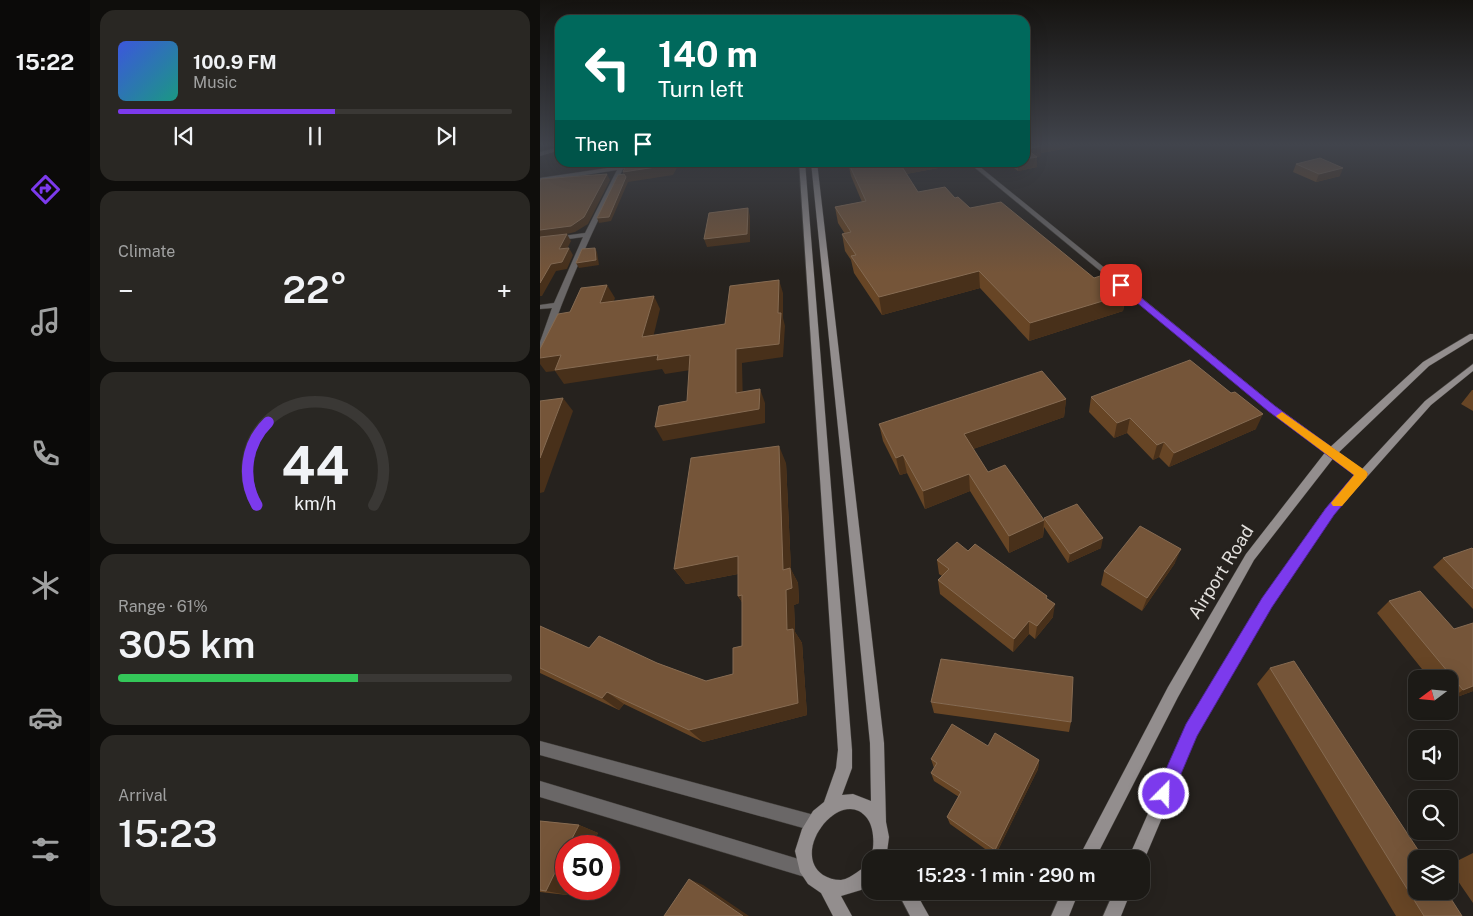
<!DOCTYPE html>
<meta charset="utf-8">
<style>
:root{--surface:#1c1a16;--page:#292723;--text:#f1f3f6;--muted:#a0a1a1;--line:#3a3835;--accent:#7c3aed}
body{margin:0;font-family:"Public Sans",sans-serif;background:var(--page);color:var(--text);height:100vh;display:flex;flex-direction:column;font-size:19px;white-space:nowrap}
*{box-sizing:border-box;margin:0}
p{font-size:16px;color:var(--muted)}
.icon{flex:none;width:28px;height:28px;fill:none;stroke:currentColor;stroke-width:2;stroke-linecap:round;stroke-linejoin:round}
.map{position:relative;flex:1;overflow:hidden}
.sheet{display:flex;flex-direction:column;gap:10px;padding:10px;background:#0f0e0c;width:450px}
.sheet>*{flex:none}
.guide{position:absolute;left:15px;top:15px;width:475px;height:152px;border-radius:15px;box-shadow:0 5px 20px #0002,0 0 0 1px var(--line);background:#00695c;color:#fff;overflow:hidden}
.needle{width:32px;rotate:254deg}
.controls{position:absolute;left:868px;top:670px;display:grid;gap:10px}
.controls a{display:grid;place-items:center;width:50px;height:50px;border-radius:10px;background:var(--surface);box-shadow:0 5px 20px #0002,0 0 0 1px var(--line);font-size:25px}
.speed{position:absolute;left:15px;top:835px;display:flex;gap:10px;font-size:25px;font-weight:700;text-align:center}
.speed>*{display:grid;place-content:center;width:65px;height:65px;border-radius:50%;background:var(--surface);box-shadow:0 5px 20px #0002,0 0 0 1px var(--line);line-height:1}
.speed .limit{border:8px solid #d22;background:#fff;color:#111}
.pin{position:absolute;display:grid;place-items:center;width:42px;height:42px;color:#fff;margin:-21px;border-radius:10px;box-shadow:0 2px 8px #0006}
.me{position:absolute;width:55px;margin:-28px;rotate:23deg;stroke-linejoin:round;filter:drop-shadow(0 0 4px #0008)}
.turn{display:flex;align-items:center;gap:18px;height:105px;padding:0 20px;font-size:22px}
.turn .icon{width:65px;height:65px;stroke-width:2.5}
.turn b{display:block;font-size:35px;line-height:42px}
.then{display:flex;align-items:center;height:48px;padding:0 20px;background:#0003;gap:10px;font-size:19px}
.big{font-size:38px;font-weight:600;line-height:1.1}
.sheet .card{flex:1;display:flex;flex-direction:column;justify-content:center;gap:8px;min-width:0;padding:0 18px;border-radius:15px;background:var(--page)}
.sheet .dial{align-items:center;gap:0}
.dial svg{height:130px;overflow:visible;fill:none;stroke:var(--line);stroke-width:7;stroke-linecap:round;text-anchor:middle}
.dial text{fill:var(--text);stroke:none}
.song{display:flex;align-items:center;gap:15px}
.cover{width:60px;height:60px;border-radius:8px;background:linear-gradient(135deg,hsl(230 70% 55%),hsl(170 70% 35%))}
.played{height:5px;border-radius:2px;background:linear-gradient(90deg,var(--accent) 55%,var(--line) 55%)}
.keys{display:flex;justify-content:space-around;direction:ltr}
.heat{display:flex;justify-content:space-between;align-items:center;font-size:28px;direction:ltr}
.charge{height:8px;border-radius:4px;background:linear-gradient(90deg,#34c759 61%,var(--line) 0)}
.trip{position:absolute;left:322px;top:850px;width:288px;height:50px;border-radius:15px;background:var(--surface);box-shadow:0 5px 20px #0002,0 0 0 1px var(--line);font-weight:600;line-height:50px;text-align:center}
main{display:flex;flex:1;min-height:0}
.tabs{display:flex;flex-direction:column;width:90px;justify-content:space-around;align-items:center;background:#0b0a09;color:var(--muted)}
.tabs .icon{width:35px;height:35px}
.tabs .selected{color:var(--accent)}
.tabs b{font-size:22px;color:var(--text)}
.map>svg:first-child{display:block}
.lines{fill:none;stroke-linecap:round;stroke-linejoin:round}
.street-casing{stroke:#403d39;stroke-width:1}
.secondary-casing{stroke:#403d39;stroke-width:1}
.street{fill:#6a6767;fill-rule:evenodd}
.secondary{fill:#938e8e;fill-rule:evenodd}
.wall{fill:#674525}
.shaded-wall{fill:#48301a}
.building{fill:#755539;stroke:#866b52}
.route{fill:#7c3aed;stroke:#51269a}
.slow{fill:#f59e0b}
.labels{text-anchor:middle;stroke-width:5;stroke-linejoin:round;paint-order:stroke}
.street-label{font-size:18px;fill:#e3e0dd;stroke:#26221e}
</style>
<main>
<nav class="tabs">
<b>15:22</b>
<svg class="icon selected" aria-label="directions" viewBox="0 0 24 24"><path d="M12 3l9 9-9 9-9-9zM9 14v-3h6M13 9l2 2-2 2"/></svg>
<svg class="icon" aria-label="music" viewBox="0 0 24 24"><path d="M9 18V5l10-2v13"/><circle cx="6" cy="18" r="3"/><circle cx="16" cy="16" r="3"/></svg>
<svg class="icon" aria-label="phone" viewBox="0 0 24 24"><path d="M5 4h4l2 5-3 2q2 4 5 5l2-3 5 2v4C11 20 4 13 5 4z"/></svg>
<svg class="icon" aria-label="climate" viewBox="0 0 24 24"><path d="M12 3v18M4 7l16 10M4 17L20 7"/></svg>
<svg class="icon" aria-label="car" viewBox="0 0 24 24"><path d="M5 17H2v-5l4-1 3-4h7l3 4 3 1v5h-3M9 17h6M6 11h13"/><circle cx="7" cy="17" r="2"/><circle cx="17" cy="17" r="2"/></svg>
<svg class="icon" aria-label="filters" viewBox="0 0 24 24"><path d="M4 7h16M4 17h16"/><circle cx="9" cy="7" r="2"/><circle cx="15" cy="17" r="2"/></svg>
</nav>
<section class="sheet">
<div class="card">
<div class="song"><i class="cover"></i><div><b>100.9 FM</b><p>Music</p></div></div>
<div class="played"></div>
<div class="keys"><svg class="icon" aria-label="previous" viewBox="0 0 24 24"><path d="M18 5L8 12l10 7zM5 5v14"/></svg><svg class="icon" aria-label="pause" viewBox="0 0 24 24"><path d="M8 5v14M16 5v14"/></svg><svg class="icon" aria-label="next" viewBox="0 0 24 24"><path d="M6 5l10 7-10 7zM19 5v14"/></svg></div>
</div>
<div class="card"><p>Climate</p>
<div class="heat"><a>−</a><b class="big">22°</b><a>+</a></div>
</div>
<div class="card dial"><svg viewBox="0 0 100 80">
<path d="M14 69A42 42 0 1 1 86 69"/>
<path d="M14 69A42 42 0 0 1 21 18" stroke="#7c3aed"/>
<text x="50" y="56" font-size="32" font-weight="700">44</text>
<text x="50" y="72" font-size="11">km/h</text>
</svg></div>
<div class="card"><p>Range · 61%</p><b class="big">305 km</b><div class="charge"></div></div>
<div class="card"><p>Arrival</p><b class="big">15:23</b></div>
</section>
<div class="map">
<svg width="933" height="916" viewBox="0 0 933 916">
<rect width="100%" height="100%" fill="#26221e"/>
<g class="lines">
<defs>
<g id="street">
<polygon points="20,147 20,150 0,156 0,152"/>
<path d="M95 162H104L83 169C53 229 25 290 4 354L0 357V342L12 308 0 309V305L14 303 43 237 0 243V239L45 233 77 170 0 182V178L81 166Z"/>
<polygon points="428,162 434,162 735,406 826,472 827,475 826,478 818,478 729,410"/>
<polygon points="0,741 274,815 280,817 282,823 280,829 274,831 0,755"/>
<polygon points="0,781 265,861 271,863 273,869 271,875 265,877 0,797"/>
</g>
<g id="secondary">
<path d="M259 162H265L312 750V768L302 795 313 794 331 801 330 743 271 162H277L344 743 346 822 349 837 346 859H331V863C329 857 332 853 333 848 334 838 333 826 327 818 301 785 249 852 283 875 288 878 294 880 301 880 313 878 320 868 331 864V882L321 890 301 896 312 916H293L281 893 268 884 260 872 255 851 262 829 273 811 284 802 296 768 298 750Z"/>
<polygon points="930,334 933,334 933,339 889,366 795,456 714,560 638,697 555,859 538,859 628,687 706,554 787,450 883,362"/>
<polygon points="933,364 933,371 891,405 794,514 731,606 657,735 602,865 601,859 588,859 647,725 723,598 786,508 885,401"/>
<polygon points="357,891 375,891 389,916 370,916"/>
<polygon points="522,891 539,891 529,916 511,916"/>
<polygon points="574,891 591,891 581,916 563,916"/>
</g>
</defs>
<use href="#street" class="street-casing"/>
<use href="#secondary" class="secondary-casing"/>
<use href="#street" class="street"/>
<use href="#secondary" class="secondary"/>
</g>
<g class="wall">
<polygon points="485,145 538,145 538,146 501,153 501,156 497,157 497,167 478,171 466,162 485,162"/>
<polygon points="308,162 414,162 414,165 366,174 378,192 415,198 430,208 554,278 586,294 583,311 489,341 440,288 342,315 314,273 311,260 305,251 302,234 305,234 298,223 295,207 322,202 311,176"/>
<polygon points="756,164 800,176 776,182 753,172"/>
<polygon points="932,390 933,390 933,411 921,404"/>
<polygon points="551,397 716,429 629,467 619,457 613,460 587,433 574,438 549,412"/>
<polygon points="526,399 524,417 433,449 448,472 504,520 504,518 561,548 528,563 504,527 503,537 469,553 430,491 385,509 367,473 360,475 343,441 339,424"/>
<polygon points="246,463 251,570 258,583 259,603 254,605 255,632 262,643 267,715 163,742 84,704 79,710 0,673 0,626 49,648 117,663 166,681 193,674 202,646 202,602 198,596 198,574 146,584 134,569"/>
<polygon points="933,549 933,609 893,567 903,558"/>
<polygon points="428,551 507,596 507,599 513,617 495,639 489,634 473,652 400,594 398,580 402,576 399,574 397,560"/>
<polygon points="635,563 602,611 561,585 564,571"/>
<polygon points="849,601 914,629 933,691 909,700 909,679 890,679 837,613"/>
<polygon points="730,668 922,916 856,916 717,684"/>
<polygon points="391,702 531,722 529,732 394,713"/>
<polygon points="448,746 499,760 498,769 455,856 410,824 407,817 419,797 394,781 391,773 394,768 391,759"/>
<polygon points="0,821 39,825 58,833 27,895 0,892"/>
<polygon points="933,853 933,903 909,868 909,865"/>
</g>
<g class="shaded-wall">
<polygon points="498,145 538,145 538,146 501,153 501,156 497,157 497,167 478,171 478,162 485,162 486,149"/>
<polygon points="131,162 140,162 133,175 88,182 71,221 59,223 57,218 86,177 83,172"/>
<polygon points="358,162 414,162 414,165 360,175"/>
<polygon points="803,168 800,176 776,182 779,174"/>
<polygon points="67,174 70,180 48,224 35,232 27,234 31,241 23,257 0,238 0,230"/>
<polygon points="208,208 210,216 210,242 167,247 164,239"/>
<polygon points="29,248 33,255 27,269 16,271 2,296 0,296 0,283 11,264"/>
<polygon points="55,248 57,252 59,265 39,268 36,263"/>
<polygon points="439,271 440,288 342,315 339,297"/>
<polygon points="239,280 243,293 243,318 245,326 243,357 202,363 203,407 196,393 196,349 238,313"/>
<polygon points="67,285 75,298 68,316 60,303"/>
<polygon points="586,294 583,311 489,341 490,323"/>
<polygon points="114,296 120,309 110,350 102,337"/>
<polygon points="21,355 150,355 157,369 125,374 122,369 24,384 15,371 6,372 0,364 0,358"/>
<polygon points="220,389 225,403 225,423 123,441 115,427"/>
<polygon points="23,398 33,411 4,492 0,493 0,458"/>
<polygon points="526,399 524,417 425,452 424,434"/>
<polygon points="723,414 716,429 629,467 634,453"/>
<polygon points="590,418 587,433 574,438 577,423"/>
<polygon points="624,442 619,457 613,460 617,445"/>
<polygon points="239,446 246,463 251,569 258,583 259,603 254,605 255,632 262,643 267,715 163,742 149,730 247,630 243,570"/>
<polygon points="363,455 367,473 360,475 356,458"/>
<polygon points="429,474 430,491 385,509 383,491"/>
<polygon points="504,520 503,537 469,553 469,536"/>
<polygon points="563,538 561,548 528,563 530,554"/>
<polygon points="641,549 635,563 602,611 607,598"/>
<polygon points="198,556 208,572 146,584 134,569"/>
<polygon points="202,595 208,611 198,596"/>
<polygon points="515,604 513,617 495,639 497,626"/>
<polygon points="489,621 489,634 473,652 474,639"/>
<polygon points="933,686 933,691 909,700 923,690"/>
<polygon points="67,692 84,704 79,710 62,698"/>
<polygon points="499,760 498,769 455,856 455,850"/>
<polygon points="39,825 58,833 51,846 28,846"/>
<polygon points="26,850 26,889 30,889 27,895 6,891"/>
<polygon points="149,879 163,885 209,916 203,916"/>
</g>
<g class="building">
<polygon points="485,145 499,145 501,146 486,149 497,157 485,159"/>
<polygon points="780,158 803,168 779,174 756,164"/>
<polygon points="87,162 131,162 129,165 83,172"/>
<polygon points="308,162 359,162 378,192 405,187 415,198 418,197 430,208 461,202 554,278 563,275 586,294 490,323 439,271 339,297 311,256 316,255 302,234 311,232 295,207 326,201"/>
<polygon points="67,174 44,217 31,226 0,230 0,182 1,179"/>
<polygon points="84,174 86,177 69,217 57,218 78,175"/>
<polygon points="208,208 207,234 164,239 169,213"/>
<polygon points="27,234 19,249 29,248 22,262 11,264 0,283 0,237"/>
<polygon points="55,248 56,260 36,263 42,249"/>
<polygon points="239,280 238,313 241,313 239,344 196,349 196,393 220,389 219,409 115,427 119,406 147,401 150,355 117,360 118,355 15,370 21,355 0,358 0,349 18,314 30,312 41,288 67,285 60,303 114,296 102,337 185,324 190,286"/>
<polygon points="650,360 691,393 695,392 723,414 634,453 624,442 617,445 590,418 577,423 551,397"/>
<polygon points="502,371 526,399 424,434 448,472 465,465 504,520 469,536 429,474 383,491 363,455 356,458 339,424"/>
<polygon points="23,398 0,458 0,401"/>
<polygon points="239,446 243,570 250,568 252,588 246,590 247,630 253,629 258,703 149,730 67,692 62,698 0,668 0,626 49,648 59,636 117,663 166,681 193,674 193,648 202,646 202,595 198,596 198,556 134,569 151,458"/>
<polygon points="537,504 563,538 530,554 504,518"/>
<polygon points="600,526 641,549 607,598 564,571"/>
<polygon points="417,542 428,551 435,544 507,596 506,598 515,604 497,626 489,621 474,639 398,580 409,569 397,560"/>
<polygon points="932,548 933,549 933,589 903,558"/>
<polygon points="880,591 914,629 933,623 933,686 923,690 849,601"/>
<polygon points="401,659 533,677 531,722 391,702"/>
<polygon points="754,661 884,859 876,859 876,891 906,891 922,916 884,916 730,668"/>
<polygon points="412,724 448,746 455,733 499,760 455,850 407,817 421,792 391,773 397,763 391,759"/>
<polygon points="0,821 39,825 28,846 26,846 26,850 6,891 0,890"/>
<polygon points="149,879 203,916 124,916"/>
</g>
<linearGradient id="sky" x2="0" y2="1"><stop stop-color="#151310"/><stop offset="0.53" stop-color="#41444c"/><stop offset="1" stop-color="#41444c" stop-opacity="0"/></linearGradient>
<rect width="933" height="273" fill="url(#sky)"/>
<polygon class="route" points="578,284 584,284 735,406 828,474 794,515 732,607 657,736 630,800 624,803 618,800 615,794 646,724 722,598 786,508 814,475 728,411 578,287"/>
<polygon class="slow" points="742,412 826,471 828,474 826,478 802,506 793,506 791,503 814,475 738,418 736,416"/>
<g class="labels">
<g class="street-label">
<text transform="translate(681 572) rotate(-58)" y="6">Airport Road</text>
</g>
</g>
</svg>
<div class="controls">
<a><svg class="needle" viewBox="-14 -14 28 28"><path d="M0-13l5 13h-10z" fill="#e53935"/><path d="M0 13l5-13h-10z" fill="#a0a1a1"/></svg></a>
<a><svg class="icon" aria-label="sound" viewBox="0 0 24 24"><path d="M4 9h4l5-4v14l-5-4H4zM17 9q2 3 0 6"/></svg></a>
<a><svg class="icon" aria-label="search" viewBox="0 0 24 24"><circle cx="10" cy="10" r="6"/><path d="M15 15l6 6"/></svg></a>
<a><svg class="icon" aria-label="layers" viewBox="0 0 24 24"><path d="M12 4l9 5-9 5-9-5zM3 14l9 5 9-5"/></svg></a>
</div>
<div class="speed"><div class="limit">50</div></div>
<div class="pin" style="left:581px;top:285px;background:#d93025"><svg class="icon" aria-label="arrive" viewBox="0 0 24 24"><path d="M6 21V4h12l-3 4 3 4H6"/></svg></div>
<svg class="me" style="left:624px;top:794px" viewBox="-20 -20 40 40"><circle r="17" fill="#7c3aed" stroke="#fff" stroke-width="3"/><path d="M0-11L8 9 0 5-8 9z" fill="#fff"/></svg>
<div class="trip">15:23 · 1 min · 290 m</div>
<div class="guide">
<div class="turn"><svg class="icon" aria-label="left" viewBox="0 0 24 24"><path d="M17 20v-9H6M10 6l-5 5 5 5"/></svg><div><b>140 m</b>Turn left</div></div>
<div class="then">Then<svg class="icon" aria-label="arrive" viewBox="0 0 24 24"><path d="M6 21V4h12l-3 4 3 4H6"/></svg></div>
</div>
</div>
</main>
